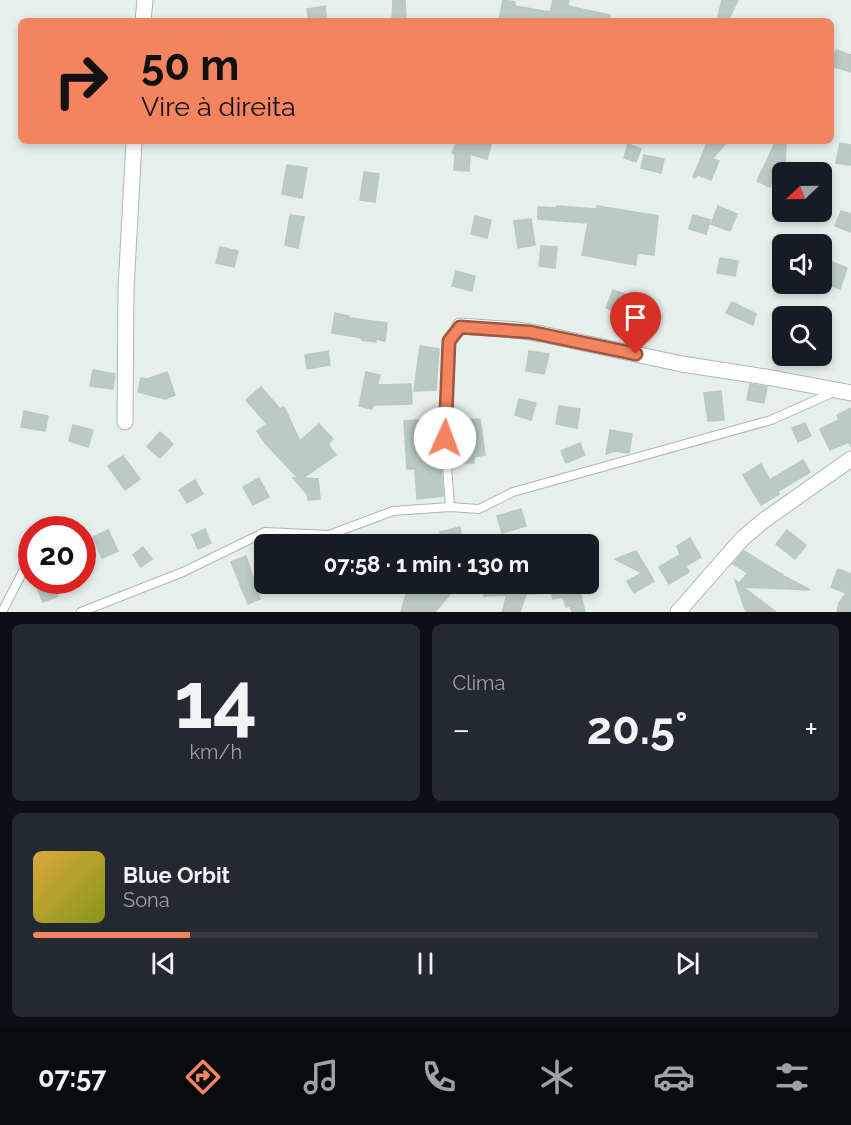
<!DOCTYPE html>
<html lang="pt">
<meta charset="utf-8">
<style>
:root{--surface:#171b24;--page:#242831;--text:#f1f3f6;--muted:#9ea1a6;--line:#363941;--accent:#f4845f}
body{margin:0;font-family:Raleway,sans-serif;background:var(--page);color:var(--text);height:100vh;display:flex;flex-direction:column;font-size:22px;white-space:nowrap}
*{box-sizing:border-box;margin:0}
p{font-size:20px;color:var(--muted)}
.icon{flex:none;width:33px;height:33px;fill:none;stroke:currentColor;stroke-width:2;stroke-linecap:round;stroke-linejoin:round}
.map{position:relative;height:612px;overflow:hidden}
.side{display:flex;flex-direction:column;gap:12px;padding:12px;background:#0d0f14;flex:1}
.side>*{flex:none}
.guide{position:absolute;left:18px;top:18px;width:816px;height:126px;border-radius:9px;box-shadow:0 3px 9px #0003;background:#f4845f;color:#111;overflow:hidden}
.needle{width:39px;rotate:248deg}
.fabs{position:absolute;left:772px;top:162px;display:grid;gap:12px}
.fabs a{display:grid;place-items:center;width:60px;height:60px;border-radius:9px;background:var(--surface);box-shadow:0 3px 9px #0003;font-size:30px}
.speed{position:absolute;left:18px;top:516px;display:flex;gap:12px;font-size:30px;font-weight:700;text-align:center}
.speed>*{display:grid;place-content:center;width:78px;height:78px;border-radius:50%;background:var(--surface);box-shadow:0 3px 9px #0003;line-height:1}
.speed .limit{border:9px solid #d22;background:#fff;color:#111}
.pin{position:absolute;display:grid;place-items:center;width:51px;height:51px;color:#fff;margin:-62px -26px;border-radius:50% 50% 50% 0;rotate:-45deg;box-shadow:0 0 6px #0007}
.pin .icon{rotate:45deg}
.me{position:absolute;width:66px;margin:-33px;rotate:2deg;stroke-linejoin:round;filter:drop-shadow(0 0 4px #0008)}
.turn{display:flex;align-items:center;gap:21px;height:126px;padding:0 24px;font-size:27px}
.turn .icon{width:78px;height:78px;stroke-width:2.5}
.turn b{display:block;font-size:42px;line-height:51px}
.big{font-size:45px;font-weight:700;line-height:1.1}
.side .widget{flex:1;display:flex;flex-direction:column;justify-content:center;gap:9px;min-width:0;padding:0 21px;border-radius:9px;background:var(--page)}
.side .dial{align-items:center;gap:0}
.dial b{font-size:78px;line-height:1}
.song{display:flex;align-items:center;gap:18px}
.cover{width:72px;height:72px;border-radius:9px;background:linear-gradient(135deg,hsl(40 70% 55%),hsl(70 70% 35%))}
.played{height:6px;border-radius:3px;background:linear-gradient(90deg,var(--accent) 20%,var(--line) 20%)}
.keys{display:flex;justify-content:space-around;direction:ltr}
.heat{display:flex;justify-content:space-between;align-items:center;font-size:33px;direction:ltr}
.side .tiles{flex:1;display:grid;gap:12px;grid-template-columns:1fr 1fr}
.widget:last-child{grid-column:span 2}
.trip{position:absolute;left:254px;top:534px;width:345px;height:60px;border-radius:9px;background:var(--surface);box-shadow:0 3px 9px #0003;font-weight:700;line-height:60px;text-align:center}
.dock{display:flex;height:96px;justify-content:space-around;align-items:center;background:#090b0e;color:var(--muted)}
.dock .icon{width:42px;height:42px}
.dock .selected{color:var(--accent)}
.dock b{font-size:27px;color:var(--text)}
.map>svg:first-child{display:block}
.building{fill:#bbcac4;stroke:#b8c9c2;stroke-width:1.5}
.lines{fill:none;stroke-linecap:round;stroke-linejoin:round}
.lane-casing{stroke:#a8b8b2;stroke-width:10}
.street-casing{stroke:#a8b8b2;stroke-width:17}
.lane{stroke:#fff;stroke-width:8}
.street{stroke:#fff;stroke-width:15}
.route-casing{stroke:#9f563e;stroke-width:15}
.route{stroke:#f4845f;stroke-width:10}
</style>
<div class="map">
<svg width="851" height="612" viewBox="0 0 851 612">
<rect width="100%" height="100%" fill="#e6efeb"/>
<g class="building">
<polygon points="393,0 405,0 406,21 392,21"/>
<polygon points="503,0 515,2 515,6 550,12 553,0 569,0 568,6 610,15 610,21 499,21"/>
<polygon points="722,0 738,0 728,21 717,21"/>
<polygon points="325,6 327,21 309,21 307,9"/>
<polygon points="836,50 851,55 851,72 831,66"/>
<polygon points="457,141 476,141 491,145 487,159 470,154 469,171 454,170 455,155 452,153"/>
<polygon points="708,141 728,141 712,159 719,161 711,180 698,175 695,178 693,177"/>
<polygon points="776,141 786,141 785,168 780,165 770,187 757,181"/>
<polygon points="840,143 851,145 851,165 836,163"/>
<polygon points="628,144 641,149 636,162 624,158"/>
<polygon points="644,155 664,159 661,173 641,168"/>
<polygon points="287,165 307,168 302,198 282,194"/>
<polygon points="364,172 379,174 375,202 360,200"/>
<polygon points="557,206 597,209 597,206 658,216 654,255 637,253 636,265 582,255 588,223 538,219 538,207 557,208"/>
<polygon points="718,206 737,214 730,231 711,224"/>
<polygon points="841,211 851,214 851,232 835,226"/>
<polygon points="290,215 304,217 298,248 285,245"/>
<polygon points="693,215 710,220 706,234 689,229"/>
<polygon points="475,216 491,220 487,238 471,234"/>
<polygon points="531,219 535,245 518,248 514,221"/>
<polygon points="541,246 557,247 555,268 539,266"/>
<polygon points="220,247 238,251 234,267 216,263"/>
<polygon points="720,258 738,261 735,276 717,273"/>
<polygon points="832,262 847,268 840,289 824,283"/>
<polygon points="456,271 475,276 472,291 452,286"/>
<polygon points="613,290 636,298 629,316 606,308"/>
<polygon points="732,302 756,314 753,325 726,313"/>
<polygon points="335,313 349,316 349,318 387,323 385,341 376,339 376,342 362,340 362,338 332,333"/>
<polygon points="420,346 439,349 436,390 414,391"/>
<polygon points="328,351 330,365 307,369 305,355"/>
<polygon points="529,351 549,354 544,374 526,371"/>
<polygon points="93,370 115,374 113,389 90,386"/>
<polygon points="167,372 175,395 165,399 138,392 141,378 147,379"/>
<polygon points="366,372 380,375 377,385 411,384 412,404 373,405 372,409 359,406"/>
<polygon points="750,384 767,387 764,403 747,400"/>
<polygon points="261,387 280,409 284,407 300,441 319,424 333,439 328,444 336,455 303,478 318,479 320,499 308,500 307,494 293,478 298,478 265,443 257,431 267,424 246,400"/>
<polygon points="721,391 724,420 708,421 704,393"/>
<polygon points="519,399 536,403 531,420 515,415"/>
<polygon points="559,406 580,409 577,428 556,424"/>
<polygon points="851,408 851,447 849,442 830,450 820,429 839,420 837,415"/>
<polygon points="24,411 48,416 45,431 21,427"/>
<polygon points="480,419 485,455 474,457 474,463 453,463 452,450 472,449 468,420"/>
<polygon points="420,420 421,434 435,435 435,441 439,441 443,496 417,499 415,469 407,469 404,421"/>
<polygon points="805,423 811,436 798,442 792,428"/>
<polygon points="73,425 93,430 88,447 69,441"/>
<polygon points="610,430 632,434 629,453 614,451 606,454"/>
<polygon points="160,432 173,444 160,458 147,447"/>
<polygon points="580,443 585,455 566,463 561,451"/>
<polygon points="123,456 140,479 125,490 108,466"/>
<polygon points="803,460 810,472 777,492 779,494 761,505 743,475 761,464 770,480"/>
<polygon points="259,478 269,497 253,505 243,487"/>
<polygon points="195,480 203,494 187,503 179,490"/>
<polygon points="521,509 526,526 502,533 497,516"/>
<polygon points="460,527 462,542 443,544 440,532"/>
<polygon points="205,529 211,543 198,549 192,535"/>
<polygon points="108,530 118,551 102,558 93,537"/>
<polygon points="787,530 806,545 795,559 776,544"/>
<polygon points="690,538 701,557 686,566 689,572 669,584 659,567 680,555 677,546"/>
<polygon points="143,547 152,559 141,567 133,555"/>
<polygon points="636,551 654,581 634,593 627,581 642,573 615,559"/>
<polygon points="744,551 783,575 781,577 786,577 810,590 743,587 776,612 746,612 735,580 739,583 748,573 733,564"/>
<polygon points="246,556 260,599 248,604 231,562"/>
<polygon points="838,569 851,574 851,612 837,612 839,603 846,593 831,587"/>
<polygon points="34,580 52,580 58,596 43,602"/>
<polygon points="409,584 459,584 435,612 401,612"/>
<polygon points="483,584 535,584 535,594 526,594 520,612 502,612 507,595 484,596"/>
<polygon points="549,584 578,584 585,612 572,612 570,606 566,607 563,597 553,599"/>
</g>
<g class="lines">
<defs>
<g id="lane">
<polyline points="450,507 445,438 449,341 460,326"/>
<polyline points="48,530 50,527"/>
<polyline points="2,612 32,554"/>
<polyline points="81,612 183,572 265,532 329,535 393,511 450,507 479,509 513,492 771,420 834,392"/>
</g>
<g id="street">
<polyline points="143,21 145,0"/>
<polyline points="460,326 517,330 542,334 682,364 772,378 851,393"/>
<polyline points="125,422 126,289 134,141"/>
<polyline points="678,612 742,539 763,521 851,459"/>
</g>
</defs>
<use href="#lane" class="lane-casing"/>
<use href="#street" class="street-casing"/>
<use href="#lane" class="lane"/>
<use href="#street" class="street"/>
</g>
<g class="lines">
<defs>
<polyline id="route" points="445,438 449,341 460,327 530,332 636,354"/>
</defs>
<use href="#route" class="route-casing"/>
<use href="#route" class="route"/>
</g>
</svg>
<div class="fabs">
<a><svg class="needle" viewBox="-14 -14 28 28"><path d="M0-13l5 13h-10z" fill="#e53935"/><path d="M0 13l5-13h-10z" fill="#9ea1a6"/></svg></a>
<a><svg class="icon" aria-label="sound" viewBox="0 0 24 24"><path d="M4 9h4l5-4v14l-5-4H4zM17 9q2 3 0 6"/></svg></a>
<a><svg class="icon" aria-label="search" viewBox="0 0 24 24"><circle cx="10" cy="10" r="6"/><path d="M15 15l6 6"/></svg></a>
</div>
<div class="speed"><div class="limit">20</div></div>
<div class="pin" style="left:636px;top:354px;background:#d93025"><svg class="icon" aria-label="arrive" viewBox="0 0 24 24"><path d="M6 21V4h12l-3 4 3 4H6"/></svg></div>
<svg class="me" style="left:445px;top:438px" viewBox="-20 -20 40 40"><circle r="19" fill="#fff"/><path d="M0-13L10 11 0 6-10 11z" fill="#f4845f"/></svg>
<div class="trip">07:58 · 1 min · 130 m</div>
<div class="guide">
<div class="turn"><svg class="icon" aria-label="right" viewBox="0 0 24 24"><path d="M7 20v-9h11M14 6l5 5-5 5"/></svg><div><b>50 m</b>Vire à direita</div></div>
</div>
</div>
<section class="side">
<div class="tiles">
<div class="widget dial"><b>14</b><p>km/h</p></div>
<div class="widget"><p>Clima</p>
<div class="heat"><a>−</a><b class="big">20.5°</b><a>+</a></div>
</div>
<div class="widget">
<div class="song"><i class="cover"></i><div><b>Blue Orbit</b><p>Sona</p></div></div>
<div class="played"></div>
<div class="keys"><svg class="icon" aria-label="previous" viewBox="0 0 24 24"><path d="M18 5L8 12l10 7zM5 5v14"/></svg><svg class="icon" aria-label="pause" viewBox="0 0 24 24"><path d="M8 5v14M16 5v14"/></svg><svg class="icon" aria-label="next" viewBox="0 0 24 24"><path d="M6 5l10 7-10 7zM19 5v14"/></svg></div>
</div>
</div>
</section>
<nav class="dock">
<b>07:57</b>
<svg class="icon selected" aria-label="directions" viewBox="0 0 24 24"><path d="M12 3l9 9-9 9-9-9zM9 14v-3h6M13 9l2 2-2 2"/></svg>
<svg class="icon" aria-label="music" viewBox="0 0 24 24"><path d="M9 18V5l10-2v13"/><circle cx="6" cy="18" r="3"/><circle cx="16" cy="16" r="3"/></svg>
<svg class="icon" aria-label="phone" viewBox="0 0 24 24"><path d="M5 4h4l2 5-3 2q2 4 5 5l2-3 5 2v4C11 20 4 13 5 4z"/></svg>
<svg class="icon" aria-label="climate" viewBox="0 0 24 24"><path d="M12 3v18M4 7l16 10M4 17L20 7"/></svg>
<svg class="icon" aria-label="car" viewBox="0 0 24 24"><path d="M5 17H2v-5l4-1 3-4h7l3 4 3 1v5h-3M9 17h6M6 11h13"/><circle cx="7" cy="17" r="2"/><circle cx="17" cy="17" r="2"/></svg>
<svg class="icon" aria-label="filters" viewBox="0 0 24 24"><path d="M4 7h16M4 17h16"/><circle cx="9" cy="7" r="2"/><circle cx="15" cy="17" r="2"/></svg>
</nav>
